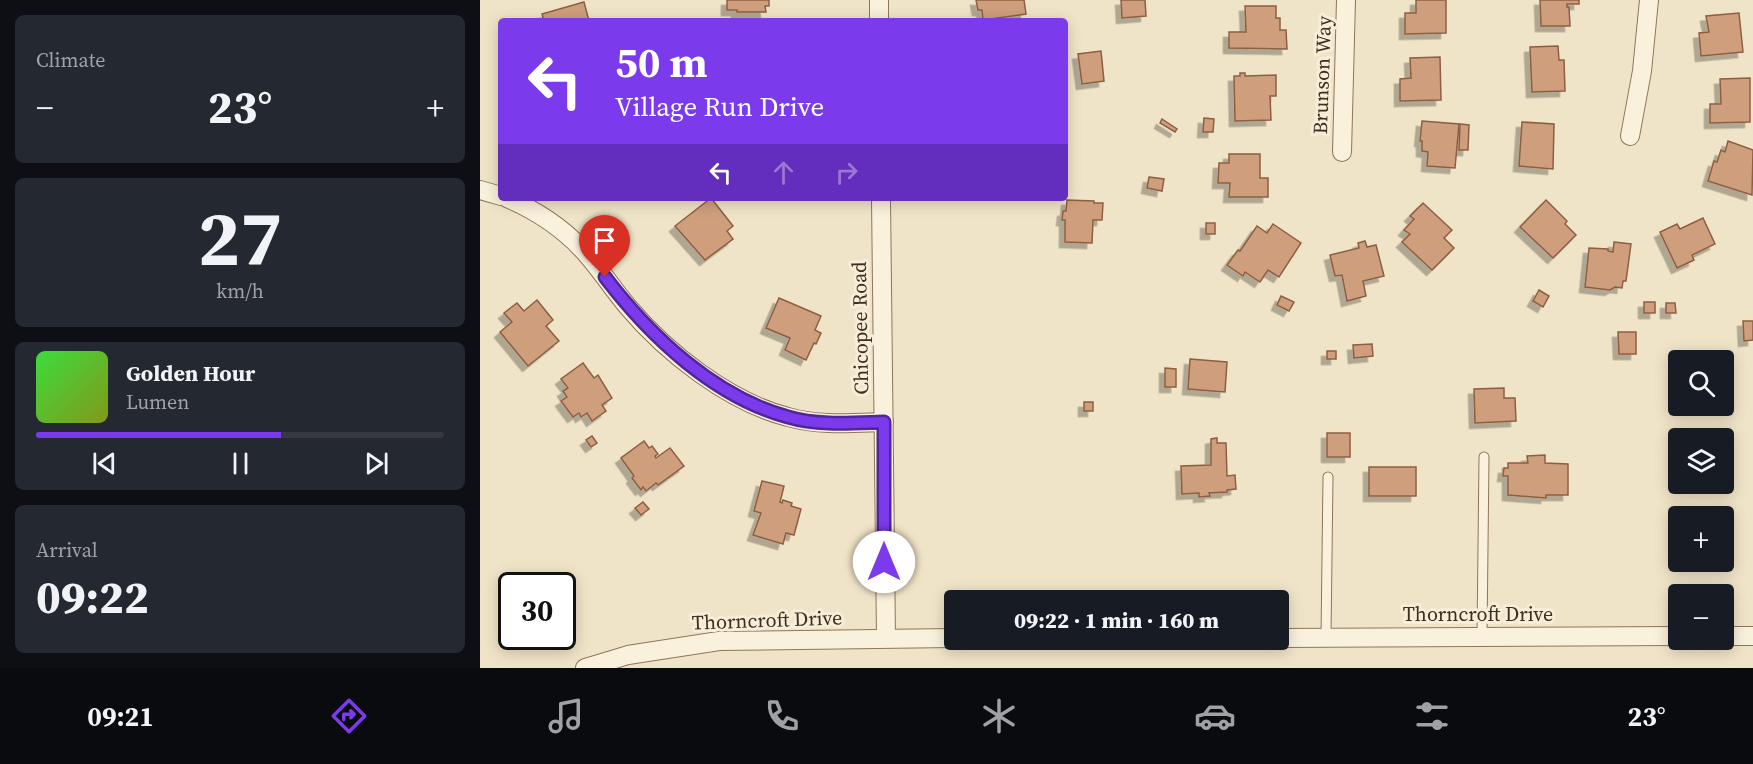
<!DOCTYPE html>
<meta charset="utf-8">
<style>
:root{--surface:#171b24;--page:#242831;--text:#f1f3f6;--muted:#9ea1a6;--line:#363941;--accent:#7c3aed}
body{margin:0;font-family:"Source Serif 4",serif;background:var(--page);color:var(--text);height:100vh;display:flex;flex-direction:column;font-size:22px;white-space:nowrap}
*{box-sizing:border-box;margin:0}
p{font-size:20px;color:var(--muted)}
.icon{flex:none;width:33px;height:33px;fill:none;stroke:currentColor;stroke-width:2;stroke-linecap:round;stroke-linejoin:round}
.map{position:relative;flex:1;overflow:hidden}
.details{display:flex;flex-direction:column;gap:15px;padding:15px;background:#0d0f14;width:480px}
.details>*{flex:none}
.top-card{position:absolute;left:18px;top:18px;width:570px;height:183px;border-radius:6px;box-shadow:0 3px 15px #0003;background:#7c3aed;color:#fff;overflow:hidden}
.buttons{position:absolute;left:1188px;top:350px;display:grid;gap:12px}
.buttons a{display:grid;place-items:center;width:66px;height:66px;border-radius:6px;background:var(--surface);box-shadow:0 3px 15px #0003;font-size:30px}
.speed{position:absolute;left:18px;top:572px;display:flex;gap:12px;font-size:30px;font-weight:700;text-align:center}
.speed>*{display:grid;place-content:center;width:78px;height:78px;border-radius:50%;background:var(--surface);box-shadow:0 3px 15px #0003;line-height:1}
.speed .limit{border:3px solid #111;border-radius:9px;background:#fff;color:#111}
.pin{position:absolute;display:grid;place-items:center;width:51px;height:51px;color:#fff;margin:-62px -26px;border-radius:50% 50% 50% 0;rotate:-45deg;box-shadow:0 0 6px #0007}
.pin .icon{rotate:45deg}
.me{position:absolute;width:66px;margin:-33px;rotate:0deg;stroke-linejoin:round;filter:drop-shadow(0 0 4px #0008)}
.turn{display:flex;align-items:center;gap:21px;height:126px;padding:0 18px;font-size:27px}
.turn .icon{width:78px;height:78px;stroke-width:2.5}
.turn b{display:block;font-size:42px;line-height:51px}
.lanes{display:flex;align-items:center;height:57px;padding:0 18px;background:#0003;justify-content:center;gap:30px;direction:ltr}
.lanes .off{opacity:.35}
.big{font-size:45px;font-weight:800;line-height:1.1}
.details .widget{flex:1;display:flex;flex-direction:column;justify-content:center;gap:9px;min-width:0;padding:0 21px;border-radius:9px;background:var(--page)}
.details .dial{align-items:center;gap:0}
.dial b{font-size:78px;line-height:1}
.song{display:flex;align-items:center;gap:18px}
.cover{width:72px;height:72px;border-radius:9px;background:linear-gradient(135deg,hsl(120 70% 55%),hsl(70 70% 35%))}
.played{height:6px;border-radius:3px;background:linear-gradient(90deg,var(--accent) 60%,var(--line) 60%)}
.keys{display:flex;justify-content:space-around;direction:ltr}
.heat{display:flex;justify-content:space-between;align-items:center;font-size:33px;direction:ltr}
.trip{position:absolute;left:464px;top:590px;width:345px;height:60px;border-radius:6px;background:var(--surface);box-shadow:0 3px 15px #0003;font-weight:800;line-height:60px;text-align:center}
.dock{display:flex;height:96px;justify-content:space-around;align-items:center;background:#090b0e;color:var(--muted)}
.dock .icon{width:42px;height:42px}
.dock .active{color:var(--accent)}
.dock b{font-size:27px;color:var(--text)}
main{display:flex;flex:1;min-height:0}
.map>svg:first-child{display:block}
.building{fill:#cf9f7d;stroke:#8d5f41;stroke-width:1.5;filter:url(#shadow)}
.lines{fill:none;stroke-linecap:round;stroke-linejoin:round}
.service-casing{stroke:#8d765c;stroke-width:11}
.minor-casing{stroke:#8d765c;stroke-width:20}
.service{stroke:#faf1dc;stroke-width:9}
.minor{stroke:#faf1dc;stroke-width:18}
.route-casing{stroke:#51269a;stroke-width:15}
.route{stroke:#7c3aed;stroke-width:10}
.labels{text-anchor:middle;stroke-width:6;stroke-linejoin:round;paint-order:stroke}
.street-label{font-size:20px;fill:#3d2e20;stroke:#f7eed8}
</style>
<main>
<section class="details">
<div class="widget"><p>Climate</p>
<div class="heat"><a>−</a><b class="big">23°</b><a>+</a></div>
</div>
<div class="widget dial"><b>27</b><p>km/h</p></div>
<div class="widget">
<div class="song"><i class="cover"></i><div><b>Golden Hour</b><p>Lumen</p></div></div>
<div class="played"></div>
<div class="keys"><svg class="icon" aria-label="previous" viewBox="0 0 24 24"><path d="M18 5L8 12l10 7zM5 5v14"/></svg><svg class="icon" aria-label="pause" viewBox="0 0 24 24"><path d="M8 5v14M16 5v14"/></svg><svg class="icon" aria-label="next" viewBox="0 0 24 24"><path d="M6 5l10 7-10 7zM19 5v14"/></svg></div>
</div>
<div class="widget"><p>Arrival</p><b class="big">09:22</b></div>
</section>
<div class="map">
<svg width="1273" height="668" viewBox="0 0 1273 668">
<defs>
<filter id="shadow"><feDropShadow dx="-5.5" dy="5.5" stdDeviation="0" flood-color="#0004"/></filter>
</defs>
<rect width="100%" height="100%" fill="#f0e4c8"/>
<g class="building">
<polygon points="247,0 289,0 289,6 285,6 286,12 257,12 257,10 247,10"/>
<polygon points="496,0 544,0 546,14 503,20 502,10 498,10"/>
<polygon points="641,0 665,0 666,16 642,18"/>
<polygon points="936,0 966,0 966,33 925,34 925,13 936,13"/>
<polygon points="1060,0 1099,0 1099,4 1087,4 1087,7 1089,7 1090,26 1061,26"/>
<polygon points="104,2 109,21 64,21 62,14"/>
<polygon points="765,6 796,6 796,18 800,18 800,30 806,30 807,49 749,48 749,32 766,32"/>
<polygon points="1259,13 1263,52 1221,56 1219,33 1229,32 1226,16"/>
<polygon points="1078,46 1079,60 1084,60 1085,91 1052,92 1050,47"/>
<polygon points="621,51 624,81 602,84 598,54"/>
<polygon points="960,57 961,100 920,101 920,79 931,78 930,58"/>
<polygon points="760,73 765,73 765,76 796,75 796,96 790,96 791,120 755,121 754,76 760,76"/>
<polygon points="1270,78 1270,122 1230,123 1230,104 1241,104 1240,79"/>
<polygon points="724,118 734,119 733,132 723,132"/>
<polygon points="682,119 697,129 695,132 680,123"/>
<polygon points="942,121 979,124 975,168 947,166 948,152 942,151 942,141 940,141"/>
<polygon points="1042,122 1074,124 1073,169 1039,166"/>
<polygon points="980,124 989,125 988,150 979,150"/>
<polygon points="1248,141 1273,150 1272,195 1228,181 1234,161 1237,162 1241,150 1245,152"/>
<polygon points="749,154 780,154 780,178 788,178 788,197 749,197 750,183 738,183 739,163 749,163"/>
<polygon points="669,177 684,179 682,191 667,188"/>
<polygon points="231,198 253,226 247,231 253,239 225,260 195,226"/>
<polygon points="587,200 614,201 614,203 623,203 622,220 613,220 612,243 585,242 585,220 582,220 583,211 586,211"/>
<polygon points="1066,200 1087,221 1085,224 1096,235 1073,258 1040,227"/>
<polygon points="943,203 972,230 964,238 974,248 952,270 922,242 930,234 924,230 934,219 930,216"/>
<polygon points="1223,218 1235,244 1212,255 1214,260 1197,268 1180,232 1197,224 1200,229"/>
<rect x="726" y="223" width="9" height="11"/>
<polygon points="793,224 821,243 799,277 788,270 780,282 765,272 763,276 747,265 758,250 760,251 777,226 787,233"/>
<polygon points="885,241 887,247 896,245 904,276 883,281 886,296 867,301 862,275 855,276 850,255 879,248 878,243"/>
<polygon points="1134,242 1151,244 1146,281 1143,281 1142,288 1135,287 1130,290 1105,287 1109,248 1128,249 1128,251 1133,252"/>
<polygon points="1059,290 1069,296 1063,307 1053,301"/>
<polygon points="801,296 814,302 809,311 797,305"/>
<polygon points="299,298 341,316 335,330 341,333 336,344 334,343 326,360 305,350 310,338 286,328"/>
<polygon points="57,300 73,320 66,326 79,341 48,366 20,332 32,322 24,313 37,303 44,311"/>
<rect x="1164" y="302" width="11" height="11"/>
<polygon points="1186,303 1195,303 1196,313 1186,313"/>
<polygon points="1263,321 1273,321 1273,340 1264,341"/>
<polygon points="1138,332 1156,332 1156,354 1139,354"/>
<polygon points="892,344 893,356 874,358 873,345"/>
<rect x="847" y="351" width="9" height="8"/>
<polygon points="710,359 747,362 745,392 708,389"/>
<polygon points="103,363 114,378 118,375 132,398 122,405 126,411 112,421 107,413 101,417 99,413 93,417 81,401 87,397 83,391 88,388 81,379"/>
<polygon points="685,368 696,369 696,387 685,387"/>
<polygon points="1024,388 1024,398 1035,398 1036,421 995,423 994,389"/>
<rect x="604" y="402" width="9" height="9"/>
<rect x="847" y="433" width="23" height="24"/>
<polygon points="112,436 117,443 111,447 106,440"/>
<polygon points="737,438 737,443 746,443 747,476 755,475 756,489 747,490 747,492 729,493 730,496 719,497 719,493 702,494 701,466 731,465 731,439"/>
<polygon points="164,441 169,448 172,446 178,454 175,456 176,458 190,448 204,466 178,485 176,483 166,491 163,487 161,490 152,478 154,476 141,458"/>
<polygon points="1065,455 1065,463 1088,464 1088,495 1066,495 1066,498 1028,495 1028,476 1023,476 1024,468 1028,468 1028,463 1048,463 1047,456"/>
<rect x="889" y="467" width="47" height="29"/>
<polygon points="282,481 304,486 300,502 302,503 303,500 312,503 311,506 321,509 314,535 306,533 303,544 273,535 281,513 274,511"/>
<polygon points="163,502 169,509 161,515 155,508"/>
</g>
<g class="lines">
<defs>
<g id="service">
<polyline points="846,637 848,477"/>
<polyline points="1002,637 1004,457"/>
</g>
<g id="minor">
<polyline points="399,0 399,21"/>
<polyline points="1150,136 1162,71 1169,0"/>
<polyline points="862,152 866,0"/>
<polyline points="0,190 21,196"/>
<path d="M27 198C55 210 81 227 102 249 119 267 132 288 148 307 187 353 249 402 308 417 339 426 372 423 404 422"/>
<polyline points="401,198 406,638"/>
<polyline points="1244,636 1273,636"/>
<polyline points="798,638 1198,636"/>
<polyline points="105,668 148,655 239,641 474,638"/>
</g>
</defs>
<use href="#service" class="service-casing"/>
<use href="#minor" class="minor-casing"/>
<use href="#service" class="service"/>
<use href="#minor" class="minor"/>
</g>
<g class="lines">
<defs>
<path id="route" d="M125 277C170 336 234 397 308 417 339 426 372 423 404 422V562"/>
</defs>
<use href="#route" class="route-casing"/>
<use href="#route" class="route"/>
</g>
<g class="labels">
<g class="street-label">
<text transform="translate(842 75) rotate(-88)" y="7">Brunson Way</text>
<text transform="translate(380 328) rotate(-91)" y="7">Chicopee Road</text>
<text x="998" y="621">Thorncroft Drive</text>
<text transform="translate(287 620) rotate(-2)" y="7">Thorncroft Drive</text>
</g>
</g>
</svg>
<div class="buttons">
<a><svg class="icon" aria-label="search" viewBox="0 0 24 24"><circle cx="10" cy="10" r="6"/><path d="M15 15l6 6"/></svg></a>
<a><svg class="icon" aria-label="layers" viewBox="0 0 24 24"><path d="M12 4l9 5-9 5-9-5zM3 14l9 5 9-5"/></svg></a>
<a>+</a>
<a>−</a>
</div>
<div class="speed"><div class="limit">30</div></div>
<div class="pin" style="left:125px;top:277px;background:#d93025"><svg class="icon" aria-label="arrive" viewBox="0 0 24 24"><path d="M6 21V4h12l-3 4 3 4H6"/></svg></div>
<svg class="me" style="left:404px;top:562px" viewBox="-20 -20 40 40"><circle r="19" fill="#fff"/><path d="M0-13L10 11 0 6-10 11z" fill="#7c3aed"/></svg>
<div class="trip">09:22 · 1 min · 160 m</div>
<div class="top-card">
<div class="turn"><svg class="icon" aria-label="left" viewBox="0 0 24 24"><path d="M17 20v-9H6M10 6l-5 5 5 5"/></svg><div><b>50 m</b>Village Run Drive</div></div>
<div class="lanes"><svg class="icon" aria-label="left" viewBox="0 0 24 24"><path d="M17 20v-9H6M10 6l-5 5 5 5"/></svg><svg class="icon off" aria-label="ahead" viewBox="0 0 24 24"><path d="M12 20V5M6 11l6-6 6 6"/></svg><svg class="icon off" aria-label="right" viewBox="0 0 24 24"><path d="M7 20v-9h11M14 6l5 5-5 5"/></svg></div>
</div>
</div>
</main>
<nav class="dock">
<b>09:21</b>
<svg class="icon active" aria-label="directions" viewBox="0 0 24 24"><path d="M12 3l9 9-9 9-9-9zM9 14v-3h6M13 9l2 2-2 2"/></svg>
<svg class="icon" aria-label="music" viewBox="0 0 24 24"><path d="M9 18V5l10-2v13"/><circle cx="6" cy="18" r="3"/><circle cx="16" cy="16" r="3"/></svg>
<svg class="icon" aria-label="phone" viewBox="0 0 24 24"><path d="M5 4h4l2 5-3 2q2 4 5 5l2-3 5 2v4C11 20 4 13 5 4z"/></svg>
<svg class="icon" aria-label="climate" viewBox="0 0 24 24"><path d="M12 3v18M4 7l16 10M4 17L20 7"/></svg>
<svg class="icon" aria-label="car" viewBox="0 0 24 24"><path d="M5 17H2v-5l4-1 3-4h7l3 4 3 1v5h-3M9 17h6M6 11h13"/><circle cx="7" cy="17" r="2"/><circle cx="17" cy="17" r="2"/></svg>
<svg class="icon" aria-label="filters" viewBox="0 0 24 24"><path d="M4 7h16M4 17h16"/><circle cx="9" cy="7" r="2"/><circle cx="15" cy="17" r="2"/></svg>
<b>23°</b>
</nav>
